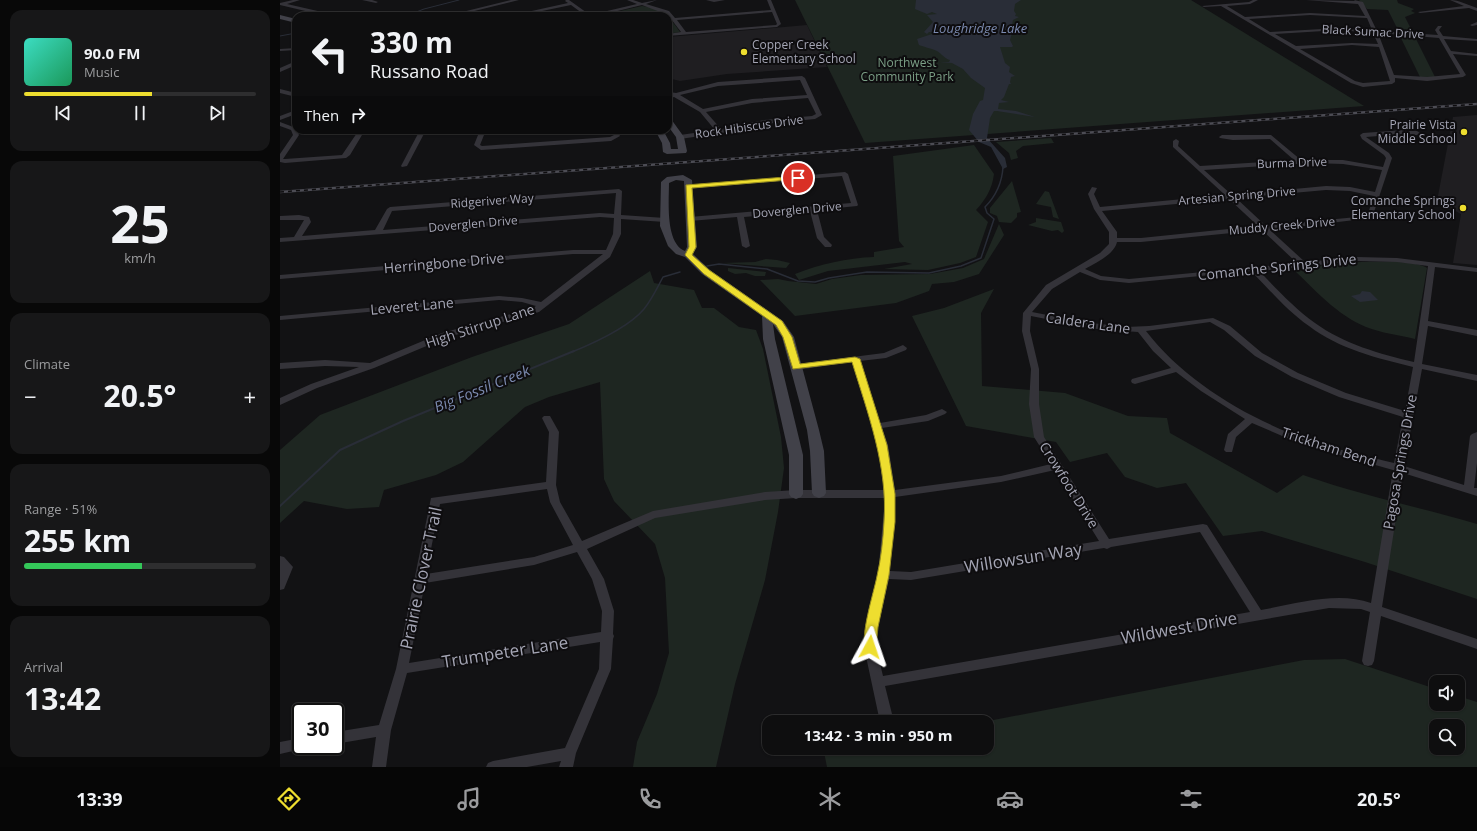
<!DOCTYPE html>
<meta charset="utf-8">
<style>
:root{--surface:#0e0e0f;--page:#171718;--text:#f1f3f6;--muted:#9b9c9e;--line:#2e2e2f;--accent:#eede2f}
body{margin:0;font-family:"Open Sans",sans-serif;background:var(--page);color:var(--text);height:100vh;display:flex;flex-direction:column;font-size:15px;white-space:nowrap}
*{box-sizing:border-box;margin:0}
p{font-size:13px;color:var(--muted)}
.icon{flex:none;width:22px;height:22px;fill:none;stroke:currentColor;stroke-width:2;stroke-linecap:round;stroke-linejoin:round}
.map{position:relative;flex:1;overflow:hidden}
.side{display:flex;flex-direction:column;gap:10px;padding:10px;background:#080808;width:280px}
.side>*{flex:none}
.banner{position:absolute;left:12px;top:12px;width:380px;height:122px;border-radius:12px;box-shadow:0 1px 3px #0004,0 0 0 1px var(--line);background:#0e0e0f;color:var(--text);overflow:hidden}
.tools{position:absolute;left:1149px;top:675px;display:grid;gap:8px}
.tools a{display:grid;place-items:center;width:36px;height:36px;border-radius:8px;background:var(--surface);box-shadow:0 1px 3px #0004,0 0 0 1px var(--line);font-size:20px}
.speed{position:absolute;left:12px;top:703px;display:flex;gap:8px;font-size:20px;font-weight:700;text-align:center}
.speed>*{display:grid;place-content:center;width:52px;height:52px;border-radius:50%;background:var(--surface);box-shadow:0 1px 3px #0004,0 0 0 1px var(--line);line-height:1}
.speed .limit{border:2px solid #111;border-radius:6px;background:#fff;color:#111}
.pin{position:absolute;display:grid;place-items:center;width:34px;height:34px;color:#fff;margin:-17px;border:2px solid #fff;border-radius:50%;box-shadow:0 1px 4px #0007}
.me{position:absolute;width:44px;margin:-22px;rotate:5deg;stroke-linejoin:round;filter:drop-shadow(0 0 3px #0008)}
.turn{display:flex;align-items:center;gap:14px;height:84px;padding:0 12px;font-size:18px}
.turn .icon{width:52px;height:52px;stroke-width:2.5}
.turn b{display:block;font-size:28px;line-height:34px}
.then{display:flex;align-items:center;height:38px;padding:0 12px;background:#0003;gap:8px;font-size:15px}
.big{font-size:30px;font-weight:700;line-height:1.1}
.side .widget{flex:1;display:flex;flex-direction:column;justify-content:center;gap:6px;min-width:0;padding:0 14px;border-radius:12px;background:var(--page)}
.side .dial{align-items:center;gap:0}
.dial b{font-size:52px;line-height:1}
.song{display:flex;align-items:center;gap:12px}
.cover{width:48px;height:48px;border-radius:6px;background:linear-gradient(135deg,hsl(170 70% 55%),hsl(150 70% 35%))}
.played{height:4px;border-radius:2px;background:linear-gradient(90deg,var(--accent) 55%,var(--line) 55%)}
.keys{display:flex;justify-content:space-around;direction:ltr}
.heat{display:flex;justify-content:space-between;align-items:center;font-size:22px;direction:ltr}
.charge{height:6px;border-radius:3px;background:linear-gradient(90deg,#34c759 51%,var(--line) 0)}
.trip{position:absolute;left:482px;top:715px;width:232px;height:40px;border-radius:12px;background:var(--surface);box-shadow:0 1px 3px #0004,0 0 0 1px var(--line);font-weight:700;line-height:40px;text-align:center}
.tabs{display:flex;height:64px;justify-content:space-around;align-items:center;background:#060606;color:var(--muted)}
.tabs .icon{width:28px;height:28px}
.tabs .on{color:var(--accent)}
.tabs b{font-size:18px;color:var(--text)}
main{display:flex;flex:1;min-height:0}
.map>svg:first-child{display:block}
.built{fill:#1f1e21}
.green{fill:#1e2621;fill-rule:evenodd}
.water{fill:#292d37}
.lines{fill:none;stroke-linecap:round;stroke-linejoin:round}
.stream-far2{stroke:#292d37;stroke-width:1}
.stream-far1{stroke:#292d37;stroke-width:1.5}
.stream{stroke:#292d37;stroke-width:2}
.street{fill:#343339;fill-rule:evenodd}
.secondary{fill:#414149;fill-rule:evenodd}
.rail-casing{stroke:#4c4c54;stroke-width:2.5}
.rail{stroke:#0e0d0f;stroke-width:1.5;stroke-dasharray:4;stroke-linecap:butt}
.route{fill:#eede2f;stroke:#9b901f}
.poi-dot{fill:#eede2f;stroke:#0e0d0f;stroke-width:1.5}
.labels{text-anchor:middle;stroke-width:4;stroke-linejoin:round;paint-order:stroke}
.far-street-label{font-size:12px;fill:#a4a5b4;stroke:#0e0d0f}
.far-poi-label{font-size:12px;fill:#a4a5b4;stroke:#0e0d0f;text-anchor:end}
.far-park-label{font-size:12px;fill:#7b9f86;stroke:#0e0d0f}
.far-water-label{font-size:13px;font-style:italic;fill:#7b8aaf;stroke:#0e0d0f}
.street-label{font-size:14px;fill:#a4a5b4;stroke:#0e0d0f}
.water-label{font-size:15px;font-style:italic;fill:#7b8aaf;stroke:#0e0d0f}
.near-street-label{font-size:17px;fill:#a4a5b4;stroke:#0e0d0f}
</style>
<main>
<section class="side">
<div class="widget">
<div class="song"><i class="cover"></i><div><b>90.0 FM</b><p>Music</p></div></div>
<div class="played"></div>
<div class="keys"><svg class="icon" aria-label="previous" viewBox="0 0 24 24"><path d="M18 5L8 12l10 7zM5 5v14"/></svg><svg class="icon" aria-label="pause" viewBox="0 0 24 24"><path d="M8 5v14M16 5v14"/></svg><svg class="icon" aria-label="next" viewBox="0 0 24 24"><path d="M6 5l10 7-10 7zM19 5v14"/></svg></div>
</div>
<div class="widget dial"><b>25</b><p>km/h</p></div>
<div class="widget"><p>Climate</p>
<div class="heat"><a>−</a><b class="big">20.5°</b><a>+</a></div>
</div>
<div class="widget"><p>Range · 51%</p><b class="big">255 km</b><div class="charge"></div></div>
<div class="widget"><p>Arrival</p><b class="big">13:42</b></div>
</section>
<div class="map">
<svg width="1197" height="767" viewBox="0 0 1197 767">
<rect width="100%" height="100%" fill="#121214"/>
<g class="built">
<polygon points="527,25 547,67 447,74 400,81 388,78 388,37"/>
<polygon points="1197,115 1197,265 1173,263 1181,214 1157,201 1173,117"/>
</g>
<g class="green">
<polygon points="515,0 911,0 1084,106 585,143"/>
<polygon points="1079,0 1117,0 1118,3 1134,9 1131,11 1135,13 1125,17 1133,33 1119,32 1108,10 1087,9"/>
<path d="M362 6C382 8 389 16 400 32L388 34V16H318Z"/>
<polygon points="1119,34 1134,35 1155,77 1140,77"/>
<polygon points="771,138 774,143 743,146 736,151 738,158 731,160 729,153 716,142"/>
<path d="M694 145 714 174C712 189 706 199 696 210L708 222 696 257 680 263 648 270 604 269 632 264 625 262 548 271 519 280 515 274C540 264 567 258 594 257V252L624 247 619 241 613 156Z"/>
<polygon points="732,181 741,212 737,213 737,217 731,223 719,222 717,216 710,213 710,208"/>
<polygon points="765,191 769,192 779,219 773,217 771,207 756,204"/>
<polygon points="756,218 781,222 784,231 782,233 778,230 772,231 748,225 756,222"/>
<polygon points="719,224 724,235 699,274 674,282 652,284 649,291 616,303 515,316 480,280 498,279 508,281 536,284 552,279 581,275 650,274 683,268 704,259"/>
<polygon points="486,259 497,260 510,263 506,268 442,263 475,262"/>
<path d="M1081 262C1096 262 1136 260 1147 268L1135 339C1119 335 1101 333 1086 327 1057 315 1035 290 1012 268Z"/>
<polygon points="448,268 486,272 485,276 475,276 466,273 455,274 448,271"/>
<polygon points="370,271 374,283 414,290 422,308 434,308 459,327 476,330 483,349 501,437 504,468 498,512 485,580 455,684 436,767 353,767 357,742 377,694 389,653 385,578 375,544 334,501 324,479 320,382 269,397 245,407 183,462 156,475 104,490 99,507 67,509 24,501 0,523 0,450 40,415 192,357 289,324"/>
<path d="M714 289 701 313 702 386 785 393 848 416 887 418 890 433 997 493 1023 475C1080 495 1139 507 1197 524V599L1085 562 982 531 943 536 906 483 877 488 845 477 827 453 790 462 776 442 686 426 632 316 664 308Z"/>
<path d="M1065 659 1156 689V704H1178V696L1197 702V767H547L544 752 567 748H707V722H703L1024 660ZM1156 726H1178V748H1156Z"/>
</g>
<g class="water">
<path d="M636 0H741L735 4 734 11 736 14 735 16 739 17 733 20 732 25 737 30 732 33 730 40 733 46 732 47H720L725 63 730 67 729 72 735 76 731 77 730 82 731 84H729L724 97 721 100 729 102 719 103 718 109 736 111 755 117 717 111H714L710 118 707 138 725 158 727 167 723 169 711 147 699 142 689 130 693 114 700 101 703 100 705 88 691 78 683 69 672 63 660 62H669L670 60C665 59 662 54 657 51 653 49 641 46 639 45 638 43 638 41 637 39L655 33 649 32 647 34 644 32 653 22 647 15 657 14 652 12 647 14 635 9Z"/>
<polygon points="1082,291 1090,292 1098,300 1080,302 1071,296 1080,294"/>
</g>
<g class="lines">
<g class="stream-far2">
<polyline points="126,16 144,9 179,0"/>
<polyline points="0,36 16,33"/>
</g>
<g class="stream-far1">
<path d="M427 266 439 264 487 269 518 281 535 282 549 278 587 272 649 273 681 266 701 258 714 219 707 213 705 207C717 195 722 183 723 167"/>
<path d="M292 352C314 343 348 328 364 309 372 299 377 288 383 277L400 272"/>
</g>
<polyline class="stream" points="0,506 60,450 123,421 294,351"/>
<g class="street">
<polygon points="13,0 20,0 7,4 42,12 43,15 40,16 38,14 0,5 0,3"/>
<polygon points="82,0 92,0 98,2 96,3"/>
<polygon points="231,0 239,0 174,16 166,16"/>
<path d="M286 0H289L310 15 357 4 347 0H353L362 3 377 0 366 4 389 11 395 18 491 10 487 0H491L501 24 497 27 388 36V34L401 32 388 15 362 5 317 16H306L291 5 238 16H229L288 3 285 1ZM492 12 497 24 496 25 406 32 397 20Z"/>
<polygon points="426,0 445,0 434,2"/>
<path d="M973 0H978L970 4 947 6 965 17 1030 13 1085 16 1078 4 1026 0 1075 1 1074 0 1083 2 1097 31 1158 35 1155 30 1158 26H1162L1159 30 1163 36 1197 39V41L1164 39 1171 51 1197 54V56L1173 54 1186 75 1183 77 1147 81 1115 78V82L1112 84 1083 87 1071 83 941 6 924 7 922 6 969 2ZM1030 15 1087 18 1092 30 1060 28 990 32 969 19ZM1060 30 1093 33 1098 44 1072 43 1016 46 995 34ZM1098 33 1159 38 1180 74 1147 77 1114 75ZM1072 45 1099 47 1110 81 1083 83 1075 81 1020 49Z"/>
<path d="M1170 0C1179 0 1188 5 1197 8V11L1189 8 1140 13 1138 12 1184 6Z"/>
<polygon points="1197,22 1197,25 1192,26 1190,25"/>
<polygon points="16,48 16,50 0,51 0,49"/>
<polygon points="16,61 16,65 0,72 0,68"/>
<path d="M522 76 525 78 542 115 535 119 484 124 448 132 400 139 397 137 400 135 435 130 420 112 394 97 388 99V95L391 94 390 92 396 93 438 82ZM520 80 527 95 472 99 423 109 400 95 438 86ZM528 98 536 114 532 116 484 120 441 129 426 112 472 103Z"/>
<polygon points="0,89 16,93 16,97 0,93"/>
<polygon points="16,110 16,114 0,120 0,116"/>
<polygon points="0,122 16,128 19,135 3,159 5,159 62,155 79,130 133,130 130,132 82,135 70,155 66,158 5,163 0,162 0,154 13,135 11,130 0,126"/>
<polygon points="140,130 146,130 127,166 122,167 121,166"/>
<polygon points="200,130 206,130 200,145 202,146 330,137 334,135 331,130 337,130 340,136 331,141 201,150 194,145"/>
<path d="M1124 130 1137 131 1140 133 1137 135 1124 134 1086 137 1109 153 1112 158 1092 218 990 230 1025 262 1077 257 1117 258 1197 268V272L1155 267 1148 321 1197 330V336L1148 326 1142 364 1197 375V381L1142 369 1124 466 1184 485 1190 436 1192 434 1197 432V463L1194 488H1197V496L1123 473 1102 607 1197 639V649L1101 616 1094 661 1092 665 1088 666 1084 665 1082 661 1090 612 1081 609 1049 608 605 686 614 722H600L584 647 586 627 598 575 605 498H516L485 500 375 518 307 549 324 579 334 611 333 634 334 636 333 639 331 669 296 753 293 767H279L281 761 247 767H206L208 763 213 761 285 748 319 669 320 642 127 673 111 730 106 767H92L96 737 55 744V732L99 725 116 669 151 498 266 482 269 432 262 418 264 416H270L279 432 276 485 280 502 302 541 373 511 485 492 516 490H604L598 445 572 362 517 370 513 367 517 364 604 353 623 345 627 348 626 350 606 358 580 361 600 423 646 415 662 409 667 412 665 414 648 421 602 428 608 445 615 490 721 476 771 464 754 437 749 404 751 369 742 331 743 313 766 285 820 253 829 244V232L814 209 808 194 812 187 817 188 814 194 820 207 945 195 893 147V141L896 139 899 141 898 146 920 166 1014 160 990 139 953 140 940 138 939 137 942 135H991L1021 160H1063L1103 167 1106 158 1104 155 1082 139 1080 135 1083 133ZM1032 163 1063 164 1102 170 1095 192 1070 187 1046 186 952 195 924 170ZM1046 190 1070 191 1094 196 1087 216 986 226 956 198ZM949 199 978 226 861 238H837V232L822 211ZM982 230 1017 263 849 279 821 276 805 269C815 263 834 255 837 242H861ZM1077 261 1117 262 1148 266 1134 362C1100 354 1064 344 1035 323 1014 308 997 289 979 271ZM971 271C990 290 1007 311 1029 326 1059 349 1097 358 1133 367L1125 411 1066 393 1018 373 982 353 950 326 933 318 869 326 846 327 803 322 752 312 772 289 800 272 820 280 849 283ZM751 316 817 329 858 332 873 351 891 368 852 379 851 381 852 383 855 384 896 372 921 391 965 419 948 434 944 450 946 452H952L956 437 972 423 1021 444 1113 470 1091 603C1057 591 1016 604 981 610L927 525 923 524 829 539 764 437 759 404V369L750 331ZM930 322 944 330 975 356 1012 377 1059 397 1123 417 1114 463C1086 456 1057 450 1029 440 970 420 904 381 866 331ZM775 470 819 541 631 572 610 571 615 497 721 482ZM267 489 270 502 293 545 254 557 146 574 160 504ZM920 532 970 612 603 676 596 647 598 627 609 579 631 580 824 548 827 549 831 547ZM297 552 312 579 322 611 321 632 129 663 145 583 254 565Z"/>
<polygon points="565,172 568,174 578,205 577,206 537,210 544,237 552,245 551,247 545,247 537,238 530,211 464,217 470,246 466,248 462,246 457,217 410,221 407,219 410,217 571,203 562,176 408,189 406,188 406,186"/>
<path d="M339 189 342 191 341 215 385 218 388 220 385 222 341 219V234L330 257 259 312 168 337 94 368 37 388 0 405V398L31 384 79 367 45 366 0 369V363L45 360 90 363 162 333 253 308 256 306 242 302 219 300 0 320V316L219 296 242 298 261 302 323 254H293L0 279V275L293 250H326L333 234 334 218 320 217 0 242V238L14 237 24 220H0V216L19 215 29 217 31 222 22 236 95 230 107 209 110 207ZM336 193 334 214 320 213 103 230 112 211Z"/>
<polygon points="0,556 4,557 13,567 4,589 0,590"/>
<polygon points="21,738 21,746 27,746 26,748 0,754 0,742"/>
</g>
<g class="secondary">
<polygon points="0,15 16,19 16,23 0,19"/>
<polygon points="388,119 391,119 404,137 407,151 406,153 387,154 383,152 382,143 375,130 383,130 390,143 391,149 398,149 396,137 388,126"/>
<path d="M403 175 412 180 417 247 413 254 430 270 503 321 514 337 539 430 544 451 546 493 544 496 539 498 534 496 532 493 530 451 527 430 502 337 493 324 495 339 523 455V494L521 497 516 499 511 497 509 494V455L483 339 482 316 422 274 405 257 396 254 388 246 380 226 381 182 387 177ZM396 180 404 181 407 247 405 251C385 243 389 201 389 183Z"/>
</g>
<defs>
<polyline id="rail" points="0,192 1197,104"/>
</defs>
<use href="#rail" class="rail-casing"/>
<use href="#rail" class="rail"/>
</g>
<path class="route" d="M518 176 521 178 520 179 412 188 416 247 412 255 429 270 502 321 512 337 520 364 575 357 580 359 607 445 615 494V522L609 575 598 627 596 647 594 651 590 652 586 651C579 638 594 592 597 576 601 559 603 540 604 522 608 467 588 414 572 362L513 369 503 337 496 325 424 274 405 255 409 247 406 185Z"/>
<g class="poi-dot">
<circle cx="464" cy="52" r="4"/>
<circle cx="1184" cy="132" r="4"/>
<circle cx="1183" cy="208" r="4"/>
</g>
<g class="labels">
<g class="far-street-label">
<text transform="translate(1093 32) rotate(3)" y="4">Black Sumac Drive</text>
<text transform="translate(469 127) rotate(-8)" y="4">Rock Hibiscus Drive</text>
<text transform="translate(1012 163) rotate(-2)" y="4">Burma Drive</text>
<text transform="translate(957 196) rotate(-5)" y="4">Artesian Spring Drive</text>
<text transform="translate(212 201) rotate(-4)" y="4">Ridgeriver Way</text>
<text transform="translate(517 210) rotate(-5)" y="4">Doverglen Drive</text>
<text transform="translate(193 224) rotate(-5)" y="4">Doverglen Drive</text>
<text transform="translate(1002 226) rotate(-5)" y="4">Muddy Creek Drive</text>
</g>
<g class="far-poi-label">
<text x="472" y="49" text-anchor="start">Copper Creek<tspan x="472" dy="14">Elementary School</tspan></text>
<text x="1176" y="129">Prairie Vista<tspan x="1176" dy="14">Middle School</tspan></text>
<text x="1175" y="205">Comanche Springs<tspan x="1175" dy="14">Elementary School</tspan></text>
</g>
<g class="far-park-label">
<text x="627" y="67">Northwest<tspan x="627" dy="14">Community Park</tspan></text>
</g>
<g class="far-water-label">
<text x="700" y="33">Loughridge Lake</text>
</g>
<g class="street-label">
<text transform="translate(164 263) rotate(-5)" y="5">Herringbone Drive</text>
<text transform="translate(997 267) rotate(-6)" y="5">Comanche Springs Drive</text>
<text transform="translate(132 306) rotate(-5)" y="5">Leveret Lane</text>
<text transform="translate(808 323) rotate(8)" y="5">Caldera Lane</text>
<text transform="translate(200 326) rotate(-18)" y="5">High Stirrup Lane</text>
<text transform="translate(1049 447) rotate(18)" y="5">Trickham Bend</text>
<text transform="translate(1120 462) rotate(-80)" y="5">Pagosa Springs Drive</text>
<text transform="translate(789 485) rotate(58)" y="5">Crowfoot Drive</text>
</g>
<g class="water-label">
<text transform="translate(202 389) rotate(-22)" y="5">Big Fossil Creek</text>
</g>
<g class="near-street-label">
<text transform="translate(743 558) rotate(-9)" y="6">Willowsun Way</text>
<text transform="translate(141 578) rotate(-78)" y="6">Prairie Clover Trail</text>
<text transform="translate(899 628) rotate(-10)" y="6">Wildwest Drive</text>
<text transform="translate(225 652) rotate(-9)" y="6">Trumpeter Lane</text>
</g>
</g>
</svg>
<div class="tools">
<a><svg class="icon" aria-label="sound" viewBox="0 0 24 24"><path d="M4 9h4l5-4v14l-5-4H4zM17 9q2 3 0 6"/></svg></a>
<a><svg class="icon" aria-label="search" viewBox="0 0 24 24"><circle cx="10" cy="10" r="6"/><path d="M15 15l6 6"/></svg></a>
</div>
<div class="speed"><div class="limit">30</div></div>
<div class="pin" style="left:518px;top:178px;background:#d93025"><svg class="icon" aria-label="arrive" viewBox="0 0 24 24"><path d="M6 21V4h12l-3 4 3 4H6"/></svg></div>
<svg class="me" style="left:590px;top:647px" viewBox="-20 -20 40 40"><path d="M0-17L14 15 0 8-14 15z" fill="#eede2f" stroke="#fff" stroke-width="4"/></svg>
<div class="trip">13:42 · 3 min · 950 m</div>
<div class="banner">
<div class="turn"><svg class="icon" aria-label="left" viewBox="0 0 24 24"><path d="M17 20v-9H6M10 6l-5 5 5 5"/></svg><div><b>330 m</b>Russano Road</div></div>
<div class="then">Then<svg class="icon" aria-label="right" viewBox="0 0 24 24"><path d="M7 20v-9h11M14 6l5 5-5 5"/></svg></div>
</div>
</div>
</main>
<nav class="tabs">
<b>13:39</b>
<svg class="icon on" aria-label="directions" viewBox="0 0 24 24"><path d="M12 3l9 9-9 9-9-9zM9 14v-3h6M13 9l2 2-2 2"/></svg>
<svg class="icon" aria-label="music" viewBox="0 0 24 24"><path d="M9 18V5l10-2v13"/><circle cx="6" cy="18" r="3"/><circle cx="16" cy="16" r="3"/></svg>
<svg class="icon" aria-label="phone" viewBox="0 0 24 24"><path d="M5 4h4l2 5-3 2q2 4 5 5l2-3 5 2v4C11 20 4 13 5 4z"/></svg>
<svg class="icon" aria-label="climate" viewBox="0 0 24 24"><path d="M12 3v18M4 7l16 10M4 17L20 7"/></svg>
<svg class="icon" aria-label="car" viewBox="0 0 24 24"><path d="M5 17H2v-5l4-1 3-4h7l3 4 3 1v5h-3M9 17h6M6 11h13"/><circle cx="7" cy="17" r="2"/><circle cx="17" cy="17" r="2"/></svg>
<svg class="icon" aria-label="filters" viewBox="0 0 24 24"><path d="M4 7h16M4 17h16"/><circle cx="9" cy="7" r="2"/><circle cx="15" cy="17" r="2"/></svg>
<b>20.5°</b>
</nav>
